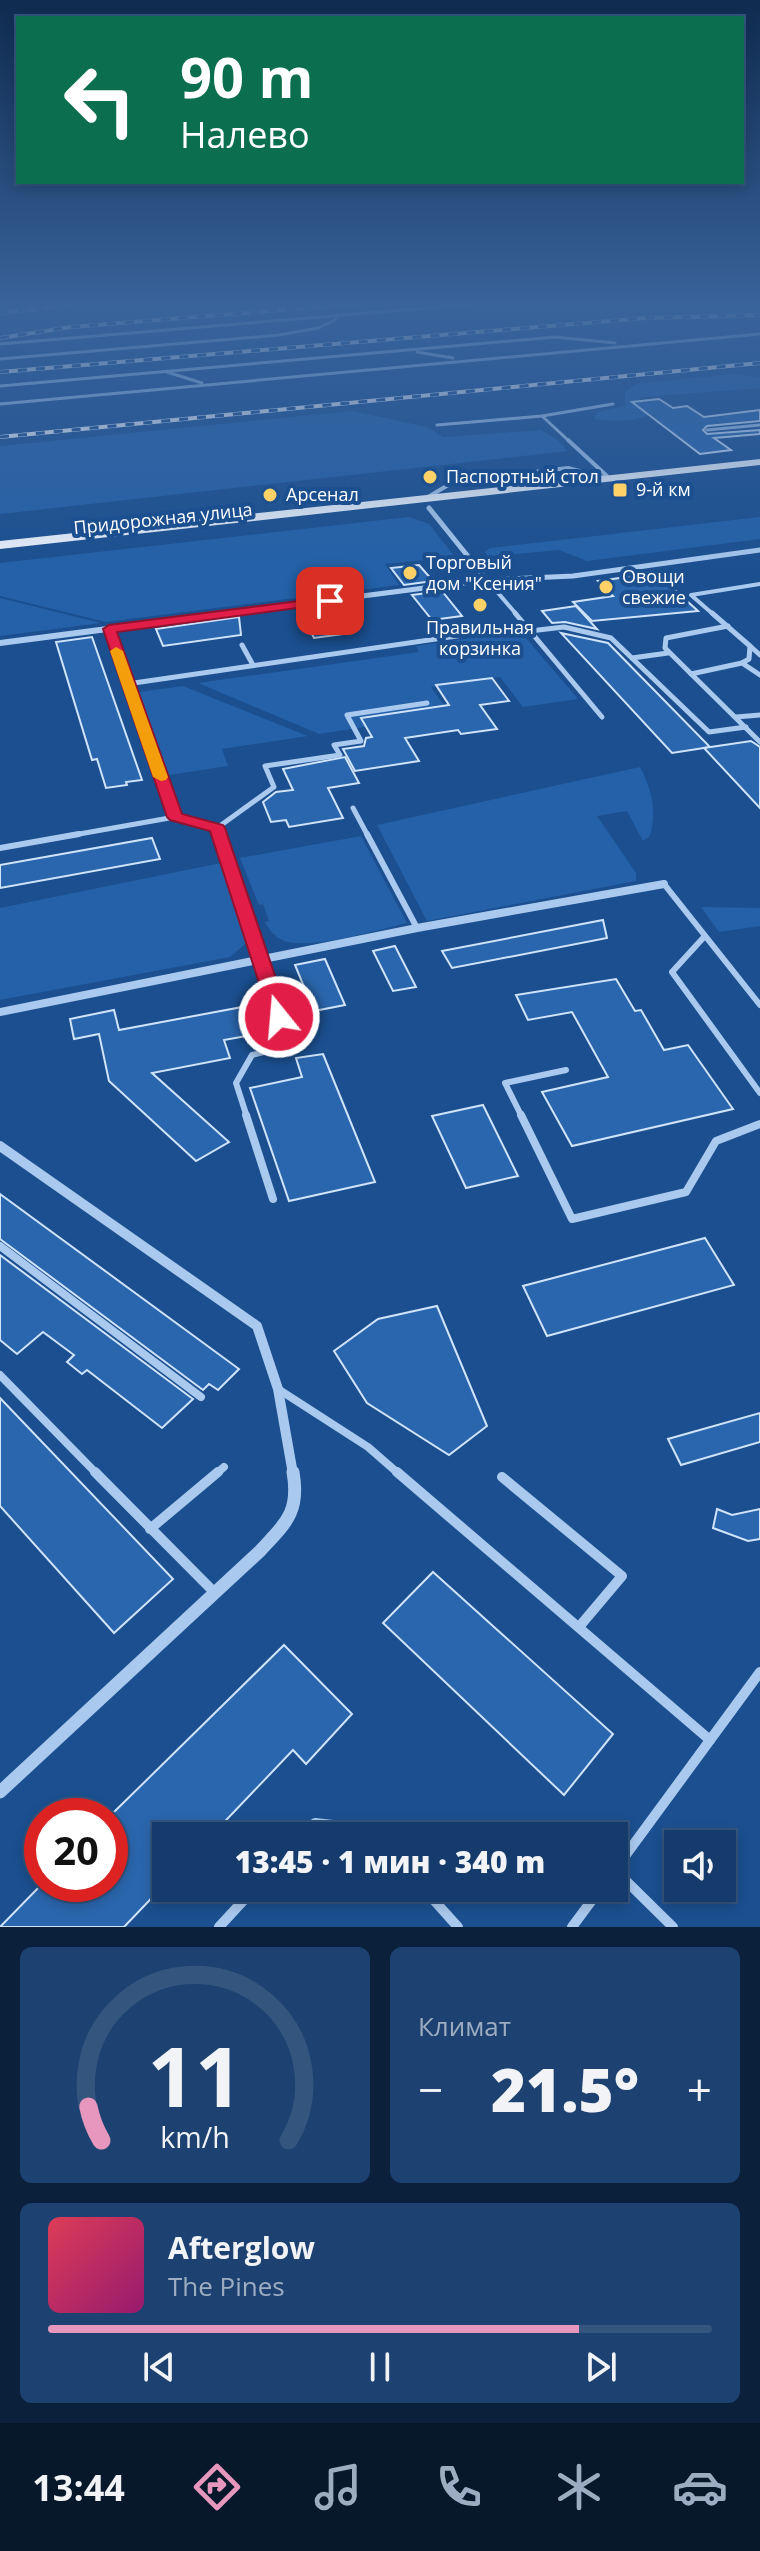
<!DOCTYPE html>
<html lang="ru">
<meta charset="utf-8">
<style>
:root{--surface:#143b6b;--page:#1d4271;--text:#f1f3f6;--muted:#9dadc1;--line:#33557e;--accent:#e797bd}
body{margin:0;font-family:"Open Sans",sans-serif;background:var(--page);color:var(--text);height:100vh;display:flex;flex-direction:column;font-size:30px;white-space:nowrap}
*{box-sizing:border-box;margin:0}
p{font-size:26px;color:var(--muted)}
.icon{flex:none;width:44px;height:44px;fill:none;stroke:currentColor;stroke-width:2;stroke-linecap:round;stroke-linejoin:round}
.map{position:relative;height:1927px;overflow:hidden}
.details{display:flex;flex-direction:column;gap:20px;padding:20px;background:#0b203b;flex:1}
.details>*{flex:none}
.banner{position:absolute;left:16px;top:16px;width:728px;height:168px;border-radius:0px;box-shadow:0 4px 12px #0003,0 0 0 2px var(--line);background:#0b6e4f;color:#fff;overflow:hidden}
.fabs{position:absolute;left:664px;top:1830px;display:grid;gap:16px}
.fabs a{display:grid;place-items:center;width:72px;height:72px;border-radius:0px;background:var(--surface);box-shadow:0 4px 12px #0003,0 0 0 2px var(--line);font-size:40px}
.speed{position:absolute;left:24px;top:1798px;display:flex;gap:16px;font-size:40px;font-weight:700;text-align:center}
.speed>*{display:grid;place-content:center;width:104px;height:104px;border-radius:50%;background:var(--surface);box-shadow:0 4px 12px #0003,0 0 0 2px var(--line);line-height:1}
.speed .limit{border:12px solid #d22;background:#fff;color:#111}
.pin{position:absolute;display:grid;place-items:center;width:68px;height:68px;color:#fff;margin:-34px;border-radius:16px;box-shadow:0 4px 12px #0006}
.me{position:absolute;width:88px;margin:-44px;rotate:343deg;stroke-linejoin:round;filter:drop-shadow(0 0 6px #0008)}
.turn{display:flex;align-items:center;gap:28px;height:168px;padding:0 32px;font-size:36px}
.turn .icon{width:104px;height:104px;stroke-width:2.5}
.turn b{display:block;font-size:56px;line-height:68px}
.big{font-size:60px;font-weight:800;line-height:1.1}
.details .tile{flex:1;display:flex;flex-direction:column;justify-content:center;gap:12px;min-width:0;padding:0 28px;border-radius:12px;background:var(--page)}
.details .dial{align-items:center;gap:0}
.dial svg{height:208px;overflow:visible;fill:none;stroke:var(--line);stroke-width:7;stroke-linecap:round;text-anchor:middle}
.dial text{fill:var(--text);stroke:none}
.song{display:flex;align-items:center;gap:24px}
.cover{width:96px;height:96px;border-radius:12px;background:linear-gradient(135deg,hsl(350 70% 55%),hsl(320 70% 35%))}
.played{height:8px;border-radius:4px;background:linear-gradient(90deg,var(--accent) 80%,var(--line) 80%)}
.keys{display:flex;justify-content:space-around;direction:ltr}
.heat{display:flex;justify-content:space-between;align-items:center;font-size:44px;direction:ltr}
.details .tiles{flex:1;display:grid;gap:20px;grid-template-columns:1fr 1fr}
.tile:last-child{grid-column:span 2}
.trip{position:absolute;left:152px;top:1822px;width:476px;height:80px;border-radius:0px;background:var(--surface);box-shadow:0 4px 12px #0003,0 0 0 2px var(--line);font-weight:800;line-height:80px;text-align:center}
.menu{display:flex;height:128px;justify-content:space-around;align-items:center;background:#08182b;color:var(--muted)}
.menu .icon{width:56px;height:56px}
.menu .on{color:var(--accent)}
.menu b{font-size:36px;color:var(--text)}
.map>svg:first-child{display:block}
.green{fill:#2461a8}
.building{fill:#2a66ad;stroke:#cfe3fa;stroke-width:2}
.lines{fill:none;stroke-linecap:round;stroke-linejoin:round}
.lane-far5{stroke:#a9c9ee;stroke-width:3}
.lane-far4{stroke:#a9c9ee;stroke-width:4}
.lane-far3{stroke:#a9c9ee;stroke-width:5}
.lane-far2{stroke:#a9c9ee;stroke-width:6}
.lane-far1{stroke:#a9c9ee;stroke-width:8}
.lane{stroke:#a9c9ee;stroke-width:10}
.street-far4{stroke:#a9c9ee;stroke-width:5}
.street-far3{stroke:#a9c9ee;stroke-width:6}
.street-far2{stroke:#a9c9ee;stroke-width:8}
.street-far1{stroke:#a9c9ee;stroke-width:10}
.street{stroke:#a9c9ee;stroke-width:13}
.primary{fill:#f0f6ff;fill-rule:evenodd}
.rail-casing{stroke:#fff;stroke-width:4}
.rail{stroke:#1b4f8f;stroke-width:3;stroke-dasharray:9;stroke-linecap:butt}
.route{fill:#e11d48;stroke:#92132f;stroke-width:2}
.slow{fill:#f59e0b}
.poi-dot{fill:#ffd166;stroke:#1b4f8f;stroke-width:3}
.labels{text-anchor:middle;stroke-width:8;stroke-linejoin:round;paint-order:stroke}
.far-poi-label{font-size:18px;fill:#fff;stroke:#1b4f8f;text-anchor:start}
.far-street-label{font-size:18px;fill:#fff;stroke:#1b4f8f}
</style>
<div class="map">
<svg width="760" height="1927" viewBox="0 0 760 1927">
<rect width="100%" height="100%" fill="#1b4f8f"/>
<g class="green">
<path d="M733 374 760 377V388L643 397 637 401 657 411C638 423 615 421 594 419L597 412 625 406V392L636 384Z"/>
<polygon points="353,411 427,427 443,437 541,430 558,440 568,451 0,514 0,446"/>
<polygon points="409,517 429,524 455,557 385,564 399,585 106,622 0,596 0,563"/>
<polygon points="760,517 760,539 587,561 559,550 496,556 488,556 485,552 490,548"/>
<polygon points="0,598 101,623 0,636"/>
<polygon points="520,631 578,699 523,707 500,677 431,687 450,714 319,734 198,683 419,652 416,646"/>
<polygon points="183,686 308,736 222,749 228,766 169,775 139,692"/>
<path d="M640 767C652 790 657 810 650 836L643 841 627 811 597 816 636 873V881L427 921 377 825Z"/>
<path d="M361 836 407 923C378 930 323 946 294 943 280 942 271 934 265 922L269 921 263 904 259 905 240 858Z"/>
<polygon points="221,863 245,935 245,944 230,957 0,1000 0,908"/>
<polygon points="701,907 760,908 760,926 719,932"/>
</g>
<g class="building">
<polygon points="659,399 673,408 687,406 704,417 760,410 760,421 707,426 703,430 707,434 760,430 760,434 714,438 731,450 700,454 632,402"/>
<polygon points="419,565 433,581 404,585 391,568"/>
<polygon points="656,573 698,611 592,621 573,602 613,596 598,581"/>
<polygon points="442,591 462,616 432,620 412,595"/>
<polygon points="576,606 597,629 565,622 552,623 542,611"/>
<polygon points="340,616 351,633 314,638 305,621"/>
<polygon points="239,617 241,635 163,646 156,629"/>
<polygon points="561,633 608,643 710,747 672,753"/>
<polygon points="92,637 142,780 126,782 127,785 106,788 97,759 92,760 56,642"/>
<polygon points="492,678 509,701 480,705 497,729 461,734 458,730 405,738 419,761 355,771 343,749 364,746 366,738 372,737 361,718 449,705 436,685"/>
<polygon points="751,741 760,747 760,808 704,748"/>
<polygon points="345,757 359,783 328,788 343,818 289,827 286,820 271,822 263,802 276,792 293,790 283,769"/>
<polygon points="152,838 160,859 0,888 0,865"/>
<polygon points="603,920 607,938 452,968 442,951"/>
<polygon points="395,946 416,987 393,991 373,951"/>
<polygon points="325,959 345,1005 314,1011 295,965"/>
<polygon points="616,979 635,1011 641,1010 664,1050 688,1045 733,1109 572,1146 542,1092 608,1077 572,1012 528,1020 516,995"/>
<polygon points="253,1005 263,1033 224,1040 230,1058 152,1073 229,1142 196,1161 109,1081 99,1034 74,1039 70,1019 114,1010 119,1030"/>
<polygon points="323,1054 375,1182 289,1201 250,1088 302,1077 296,1058"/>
<polygon points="483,1105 518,1176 466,1188 432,1116"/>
<polygon points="0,1194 239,1369 218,1390 209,1384 203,1390 0,1239"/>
<polygon points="705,1238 734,1285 547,1336 523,1286"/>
<polygon points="0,1255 193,1399 162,1428 87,1370 82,1374 67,1362 74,1355 43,1332 17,1354 0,1340"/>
<polygon points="437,1306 487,1426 449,1455 367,1403 334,1351 378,1319"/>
<polygon points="0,1398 173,1579 114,1633 0,1506"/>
<polygon points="760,1413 760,1442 681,1465 668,1439"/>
<polygon points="717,1509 732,1515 760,1509 760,1539 748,1541 713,1528"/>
<polygon points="433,1572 613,1734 564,1795 383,1623"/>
<polygon points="284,1645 352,1714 306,1764 293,1750 211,1836 166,1836 166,1883 124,1927 0,1927 42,1884 110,1884 110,1816"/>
</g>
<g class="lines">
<g class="lane-far5">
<polyline points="0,344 475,304"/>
<polyline points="417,352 453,358"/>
<polyline points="0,359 279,335 318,328 335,320 337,315"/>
<polyline points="167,372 202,383"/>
<polyline points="0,386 555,337 615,343"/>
<polyline points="0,404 760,334"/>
<polyline points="542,416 570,442"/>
<polyline points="437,425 542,416 613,404"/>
<polyline points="707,430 760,425"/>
</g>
<g class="lane-far4">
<polyline points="568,440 607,476"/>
<polyline points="428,497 455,481 568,468 606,478"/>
<polyline points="487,580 517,615"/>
<polyline points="714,615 691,595 760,584"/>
</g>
<g class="lane-far3">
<polyline points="515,613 602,717"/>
<polyline points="712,613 750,646 749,659 742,663 760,675"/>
<polyline points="728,626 666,638 665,648 760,742"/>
<polyline points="109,629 175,817 217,828 220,836"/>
<polyline points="530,631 564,627 611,638 709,732 746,727"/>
<polyline points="242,645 253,665"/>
<polyline points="750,646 760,655"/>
<polyline points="632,658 668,653"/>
<polyline points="691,674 742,663"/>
<polyline points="127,684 526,626"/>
<polyline points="736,717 760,715"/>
<polyline points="353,808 368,836"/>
<polyline points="217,828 274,787 265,766 340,755 334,745 361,741 347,715 427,703"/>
<polyline points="68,836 175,817"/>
</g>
<g class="lane-far2">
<polyline points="219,834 288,1046 252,1055 236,1083 247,1117"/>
<polyline points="367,834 417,928"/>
<polyline points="0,848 79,834"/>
<polyline points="664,884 760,1005"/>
<polyline points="704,937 672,972 760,1093"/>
<polyline points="522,1117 505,1083 566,1070"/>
</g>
<g class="lane-far1">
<polyline points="246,1115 273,1199"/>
<polyline points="521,1115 572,1219 686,1192 716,1141 760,1124"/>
<polyline points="0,1246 201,1397"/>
<polyline points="0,1375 97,1474"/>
<polyline points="278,1389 368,1447 399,1474"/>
<polyline points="216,1474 224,1467"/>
</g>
<g class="lane">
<polyline points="95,1472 214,1592"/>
<polyline points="397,1472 710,1740"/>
<polyline points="502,1477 622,1576 579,1627"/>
<polyline points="150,1529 218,1472"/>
<polyline points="303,1836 315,1823 369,1829 375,1836"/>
<polyline points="615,1870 673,1927"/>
<polyline points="614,1871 760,1672"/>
<polyline points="423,1888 458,1927"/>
<polyline points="219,1927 255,1888"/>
<polyline points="572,1927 601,1888"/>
</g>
<g class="street-far4">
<polyline points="429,508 487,580"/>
<polyline points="214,615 487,580 573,576 760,550"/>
</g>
<polyline class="street-far3" points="0,643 230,613"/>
<polyline class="street-far2" points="0,1012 417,928 664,884"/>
<polyline class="street-far1" points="0,1146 257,1326 278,1389 293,1474"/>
<path class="street" d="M0 1792 260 1551C286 1523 300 1512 293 1472"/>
<polygon class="primary" points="760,459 760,465 0,549 0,541"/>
<defs>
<g id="rail">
<polyline points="0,313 74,304"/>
<polyline points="0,338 71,327 355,304"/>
<polyline points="0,372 645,318 760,315"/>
<polyline points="0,437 760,363"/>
</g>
</defs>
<use href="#rail" class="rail-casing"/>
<use href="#rail" class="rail"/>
</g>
<linearGradient id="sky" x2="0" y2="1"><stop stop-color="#0f2b4f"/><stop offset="0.53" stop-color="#39639b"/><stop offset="1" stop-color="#39639b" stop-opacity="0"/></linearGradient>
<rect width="760" height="574" fill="url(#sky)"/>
<polygon class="route" points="330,597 336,601 334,603 117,632 182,814 223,825 225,828 289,1017 279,1024 270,1017 210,831 170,820 167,817 103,629 109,625"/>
<polygon class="slow" points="116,647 123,651 168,777 166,780 161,781 153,777 110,651"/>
<g class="poi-dot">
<circle cx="430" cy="477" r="8"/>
<rect x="612" y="482" width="16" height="16" rx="4"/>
<circle cx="270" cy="495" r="8"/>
<circle cx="410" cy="573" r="8"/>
<circle cx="606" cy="587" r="8"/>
<circle cx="480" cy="605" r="8"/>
</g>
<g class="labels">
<g class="far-poi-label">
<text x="446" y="483">Паспортный стол</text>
<text x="636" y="496">9-й км</text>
<text x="286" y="501">Арсенал</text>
<text x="426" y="569">Торговый<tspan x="426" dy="21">дом "Ксения"</tspan></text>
<text x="622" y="583">Овощи<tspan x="622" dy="21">свежие</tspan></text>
<text x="480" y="634" text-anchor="middle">Правильная<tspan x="480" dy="21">корзинка</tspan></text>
</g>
<g class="far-street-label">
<text transform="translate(163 519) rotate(-6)" y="6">Придорожная улица</text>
</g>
</g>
</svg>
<div class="fabs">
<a><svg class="icon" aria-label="sound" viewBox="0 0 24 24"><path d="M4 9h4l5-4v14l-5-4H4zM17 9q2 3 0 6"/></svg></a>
</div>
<div class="speed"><div class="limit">20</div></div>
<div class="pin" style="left:330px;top:601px;background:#d93025"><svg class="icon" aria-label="arrive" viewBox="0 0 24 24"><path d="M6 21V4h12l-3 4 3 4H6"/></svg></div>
<svg class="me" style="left:279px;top:1017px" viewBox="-20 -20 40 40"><circle r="17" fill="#e11d48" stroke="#fff" stroke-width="3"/><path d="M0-11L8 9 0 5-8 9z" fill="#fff"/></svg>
<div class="trip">13:45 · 1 мин · 340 m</div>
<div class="banner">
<div class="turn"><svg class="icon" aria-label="left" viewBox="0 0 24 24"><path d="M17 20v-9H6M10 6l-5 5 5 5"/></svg><div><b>90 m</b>Налево</div></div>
</div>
</div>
<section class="details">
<div class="tiles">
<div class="tile dial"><svg viewBox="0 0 100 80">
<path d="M14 69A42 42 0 1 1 86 69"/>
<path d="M14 69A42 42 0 0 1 9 56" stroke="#e797bd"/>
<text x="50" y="56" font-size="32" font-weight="700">11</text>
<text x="50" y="72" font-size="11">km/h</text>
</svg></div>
<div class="tile"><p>Климат</p>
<div class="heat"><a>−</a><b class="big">21.5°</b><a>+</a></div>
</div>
<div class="tile">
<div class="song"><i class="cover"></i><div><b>Afterglow</b><p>The Pines</p></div></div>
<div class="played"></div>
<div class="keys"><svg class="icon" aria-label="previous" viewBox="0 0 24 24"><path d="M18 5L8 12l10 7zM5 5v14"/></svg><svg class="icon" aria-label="pause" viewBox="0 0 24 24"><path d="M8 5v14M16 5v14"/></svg><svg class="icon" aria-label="next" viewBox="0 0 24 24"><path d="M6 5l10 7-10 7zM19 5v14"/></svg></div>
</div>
</div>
</section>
<nav class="menu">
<b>13:44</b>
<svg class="icon on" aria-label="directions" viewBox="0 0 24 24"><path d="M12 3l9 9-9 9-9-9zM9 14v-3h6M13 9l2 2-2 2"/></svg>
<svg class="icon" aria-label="music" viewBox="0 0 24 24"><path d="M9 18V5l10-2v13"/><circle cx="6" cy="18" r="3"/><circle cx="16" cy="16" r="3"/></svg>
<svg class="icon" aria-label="phone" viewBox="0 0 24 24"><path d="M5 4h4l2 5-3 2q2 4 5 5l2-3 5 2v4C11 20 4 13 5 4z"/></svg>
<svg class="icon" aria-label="climate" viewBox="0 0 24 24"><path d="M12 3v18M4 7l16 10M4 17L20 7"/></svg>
<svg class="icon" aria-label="car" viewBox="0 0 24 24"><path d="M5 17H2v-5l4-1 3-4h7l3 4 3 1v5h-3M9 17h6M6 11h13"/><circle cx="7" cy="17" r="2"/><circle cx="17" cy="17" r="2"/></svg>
</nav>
